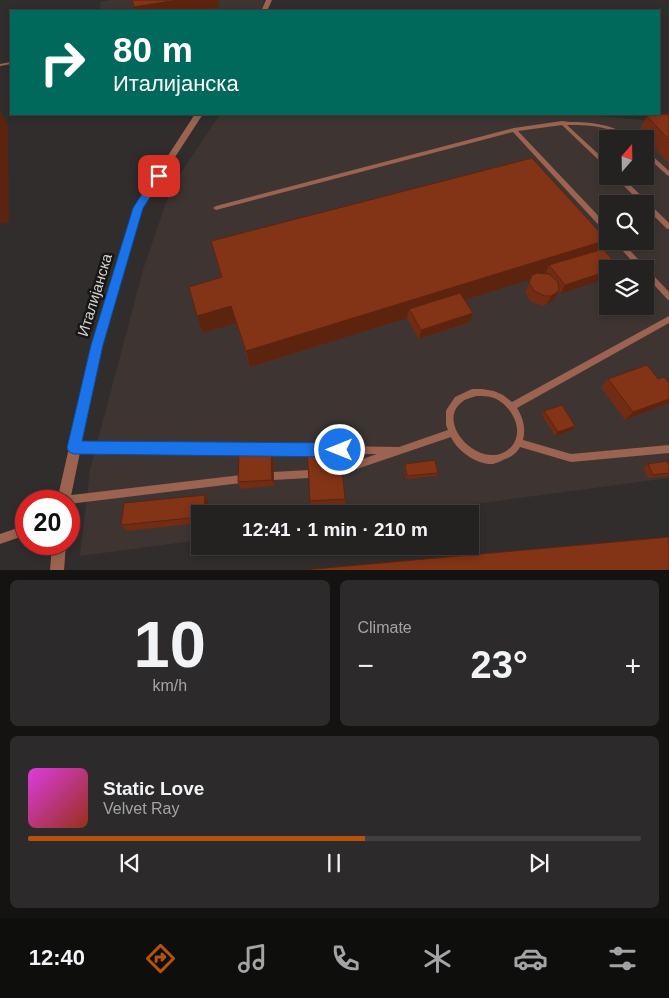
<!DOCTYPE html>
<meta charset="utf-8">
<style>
:root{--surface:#242221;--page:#2c2a2a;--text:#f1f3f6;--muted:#a3a4a5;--line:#413f3f;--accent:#b45309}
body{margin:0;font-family:Helvetica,sans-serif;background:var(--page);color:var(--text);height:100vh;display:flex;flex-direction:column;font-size:19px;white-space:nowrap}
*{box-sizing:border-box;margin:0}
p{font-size:16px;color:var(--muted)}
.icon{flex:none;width:28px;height:28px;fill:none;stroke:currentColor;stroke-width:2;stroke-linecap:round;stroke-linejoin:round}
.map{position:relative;height:570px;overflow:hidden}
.panel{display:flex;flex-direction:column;gap:10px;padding:10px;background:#141312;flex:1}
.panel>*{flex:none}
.banner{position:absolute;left:10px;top:10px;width:650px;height:105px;border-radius:0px;box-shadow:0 2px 8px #0003,0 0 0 1px var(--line);background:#00695c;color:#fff;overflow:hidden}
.needle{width:32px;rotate:20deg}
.tools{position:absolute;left:599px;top:130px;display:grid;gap:10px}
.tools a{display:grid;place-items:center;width:55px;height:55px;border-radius:0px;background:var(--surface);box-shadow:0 2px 8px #0003,0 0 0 1px var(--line);font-size:25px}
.speed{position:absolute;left:15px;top:490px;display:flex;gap:10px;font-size:25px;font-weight:700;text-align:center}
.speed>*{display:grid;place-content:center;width:65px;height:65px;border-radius:50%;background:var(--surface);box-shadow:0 2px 8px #0003,0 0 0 1px var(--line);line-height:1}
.speed .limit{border:8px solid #d22;background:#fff;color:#111}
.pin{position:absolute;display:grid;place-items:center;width:42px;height:42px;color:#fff;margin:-21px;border-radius:10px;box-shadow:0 2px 8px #0006}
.me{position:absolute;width:55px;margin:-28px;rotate:270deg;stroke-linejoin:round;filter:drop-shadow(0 0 4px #0008)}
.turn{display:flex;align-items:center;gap:18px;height:105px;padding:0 20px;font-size:22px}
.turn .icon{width:65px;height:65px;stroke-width:2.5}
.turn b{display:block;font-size:35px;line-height:42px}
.big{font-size:38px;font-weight:700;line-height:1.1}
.panel .tile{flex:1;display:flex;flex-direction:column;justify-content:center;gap:8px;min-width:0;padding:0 18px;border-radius:8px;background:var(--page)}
.panel .dial{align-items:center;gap:0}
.dial b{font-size:65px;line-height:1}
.song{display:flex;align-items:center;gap:15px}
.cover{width:60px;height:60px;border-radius:8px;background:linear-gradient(135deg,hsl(300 70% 55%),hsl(10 70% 35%))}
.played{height:5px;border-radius:2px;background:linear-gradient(90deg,var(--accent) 55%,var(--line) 55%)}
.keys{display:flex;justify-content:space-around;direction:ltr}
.heat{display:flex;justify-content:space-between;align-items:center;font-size:28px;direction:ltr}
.panel .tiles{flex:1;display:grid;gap:10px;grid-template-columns:1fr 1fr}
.tile:last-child{grid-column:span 2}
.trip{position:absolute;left:191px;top:505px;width:288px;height:50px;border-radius:0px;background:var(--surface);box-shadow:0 2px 8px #0003,0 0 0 1px var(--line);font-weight:700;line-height:50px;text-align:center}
.tabs{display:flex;height:80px;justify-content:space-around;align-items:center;background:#0e0e0d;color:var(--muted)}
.tabs .icon{width:35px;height:35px}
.tabs .selected{color:var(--accent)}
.tabs b{font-size:22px;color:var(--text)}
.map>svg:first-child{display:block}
.built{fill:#3e3532;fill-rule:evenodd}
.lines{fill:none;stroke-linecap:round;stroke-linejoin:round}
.lane{fill:#9c6350;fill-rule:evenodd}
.street{fill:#9c6350;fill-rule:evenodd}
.wall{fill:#712c13}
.shaded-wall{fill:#5c240f}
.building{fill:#833316;stroke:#5c240f}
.route{fill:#1a73e8;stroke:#114b97}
.labels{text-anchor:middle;stroke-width:5;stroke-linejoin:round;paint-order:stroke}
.street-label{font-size:15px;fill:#d5d3d2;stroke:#171615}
</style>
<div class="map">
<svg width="669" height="571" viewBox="0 0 669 571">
<rect width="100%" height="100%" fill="#302d2c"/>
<g class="built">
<polygon points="111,0 265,0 260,11 101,11 100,2"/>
<path d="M220 114H577L663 122 669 128V478L400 514H200V540L80 556 90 470 143 270 171 188ZM608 139H645V176H608ZM608 204H645V241H608ZM608 269H645V306H608Z"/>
</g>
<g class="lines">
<g class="lane">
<polygon points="11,62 11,64 0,66 0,64"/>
<path d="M562 121C567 122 573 122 578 122 598 123 617 126 633 139 623 139 616 132 607 129 595 125 580 125 567 125L608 163V169L562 125 518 131 608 226V233H606L513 132 216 210 213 208 216 206 514 128Z"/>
<polygon points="645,150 647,151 669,171 669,176 667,175 645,155"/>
<polygon points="614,176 621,176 669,223 669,229 667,229 645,207 645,204 642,204"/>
<polygon points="614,241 621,241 669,292 669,300 667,299 645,275 645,269 639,269"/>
<path d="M669 316V323L517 408C523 418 526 428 523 440L571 454 669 445V453L571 462 520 447C516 454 511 457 505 459 501 461 497 463 493 464 477 465 457 451 451 437L342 474 339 473 338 470 339 467 377 454H333L330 453 329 450 330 447 333 446 399 447 448 430 446 425V411L447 409 455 397 472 389H482L494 391 503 395 512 402ZM476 396C482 396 488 396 494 398 511 405 525 430 512 446 485 476 433 424 462 402 465 399 471 398 476 396Z"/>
<polygon points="74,444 314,446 317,447 318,450 317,453 314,454 74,452 71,451 70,448 71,445"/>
<polygon points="309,470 312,471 313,474 312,477 309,478 273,480 270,479 269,476 270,473 273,472"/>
<polygon points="241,475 244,476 245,479 244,482 241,483 69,504 69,501 59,501 59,500 60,497 63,496"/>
<polygon points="26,525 26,535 0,544 0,534"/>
</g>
<g class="street">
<polygon points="266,0 272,0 267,11 261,11"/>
<polygon points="195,114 203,114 142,208 102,345 70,501 69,503 69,501 57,501 92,345 134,208"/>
<polygon points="52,544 66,544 64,571 50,571"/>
</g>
</g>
<g class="wall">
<polygon points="647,116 669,116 669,164 639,131"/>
<polygon points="607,240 560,294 558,292 554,300 546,305 540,305 530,301 525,292 531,279 465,300 473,313 470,322 419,339 407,318 250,367 236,323 203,333 197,316 221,278 211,241"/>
<polygon points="608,379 658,379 669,383 669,403 625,420 601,387"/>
<polygon points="544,411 572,430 555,436 542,415"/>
<polygon points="271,449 273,456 274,486 241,489 238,482"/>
<polygon points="405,464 438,473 437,476 406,479 404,467"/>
<polygon points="648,464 669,465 669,475 668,476 648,478 643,467"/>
<polygon points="205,495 208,501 200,514 200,523 127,531 121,525"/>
<polygon points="345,499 345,505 310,507 310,501"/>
</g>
<g class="shaded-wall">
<polygon points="178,0 218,0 219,7 195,11 135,11 134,7"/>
<polygon points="0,110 8,125 9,222 0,224"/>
<polygon points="607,240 597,258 549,265 545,275 413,316 409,309 407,318 250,367 246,351"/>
<polygon points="608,271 608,278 560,294 565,285"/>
<polygon points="559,291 554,300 546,305 551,296"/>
<polygon points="231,306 236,323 203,333 197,316"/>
<polygon points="473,313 470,322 419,339 421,330"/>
<polygon points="669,399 669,403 625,420 633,412"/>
<polygon points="575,426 572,430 555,436 558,432"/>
<polygon points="271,449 273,456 274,486 272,480"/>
<polygon points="205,495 208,501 208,514 204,514"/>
</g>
<g class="building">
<polygon points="132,0 178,0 134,7"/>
<polygon points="667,114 669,116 669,140 647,116"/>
<polygon points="532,158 607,240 246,351 231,306 197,316 189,287 222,277 211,241"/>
<polygon points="603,249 619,267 613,269 608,269 608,271 565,285 549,265"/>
<polygon points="537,273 549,274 558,282 559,291 551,296 545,296 534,291 529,283 532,275"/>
<polygon points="460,293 473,313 421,330 409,309"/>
<polygon points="647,365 658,379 664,377 669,383 669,399 633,412 608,379"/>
<polygon points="562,405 575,426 558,432 544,411"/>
<polygon points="340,445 345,499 310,501 307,447"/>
<polygon points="271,449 272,480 238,482 239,452"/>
<polygon points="435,460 438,473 407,476 405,464"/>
<polygon points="667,461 669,465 669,473 653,475 648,464"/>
<polygon points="205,495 204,514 200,514 200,517 121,525 124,503"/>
<polygon points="669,537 669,571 292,571"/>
</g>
<polygon class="route" points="159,173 164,176 143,208 103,345 82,441 340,443 345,445 347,450 345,455 340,457 74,454 69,452 67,448 91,345 133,208 155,174"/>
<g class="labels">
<g class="street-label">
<text transform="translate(95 295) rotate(-73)" y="5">Италијанска</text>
</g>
</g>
</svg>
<div class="tools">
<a><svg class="needle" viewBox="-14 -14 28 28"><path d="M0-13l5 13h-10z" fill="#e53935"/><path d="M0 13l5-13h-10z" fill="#a3a4a5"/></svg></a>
<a><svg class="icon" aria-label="search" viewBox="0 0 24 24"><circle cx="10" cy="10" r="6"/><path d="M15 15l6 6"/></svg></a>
<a><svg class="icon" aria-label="layers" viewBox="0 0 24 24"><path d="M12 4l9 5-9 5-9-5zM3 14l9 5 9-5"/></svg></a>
</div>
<div class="speed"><div class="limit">20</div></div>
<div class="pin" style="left:159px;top:176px;background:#d93025"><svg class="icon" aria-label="arrive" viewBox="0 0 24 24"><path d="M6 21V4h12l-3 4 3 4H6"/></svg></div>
<svg class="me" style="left:340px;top:450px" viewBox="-20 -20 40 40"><circle r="17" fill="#1a73e8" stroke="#fff" stroke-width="3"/><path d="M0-11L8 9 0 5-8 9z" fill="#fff"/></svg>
<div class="trip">12:41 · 1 min · 210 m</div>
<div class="banner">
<div class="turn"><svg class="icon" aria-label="right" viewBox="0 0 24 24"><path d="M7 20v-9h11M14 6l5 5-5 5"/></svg><div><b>80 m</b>Италијанска</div></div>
</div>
</div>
<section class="panel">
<div class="tiles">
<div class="tile dial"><b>10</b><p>km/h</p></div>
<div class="tile"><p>Climate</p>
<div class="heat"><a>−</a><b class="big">23°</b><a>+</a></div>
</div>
<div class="tile">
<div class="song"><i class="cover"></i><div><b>Static Love</b><p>Velvet Ray</p></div></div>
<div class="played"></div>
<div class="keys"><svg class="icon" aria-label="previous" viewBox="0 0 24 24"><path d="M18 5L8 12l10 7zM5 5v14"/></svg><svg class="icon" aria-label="pause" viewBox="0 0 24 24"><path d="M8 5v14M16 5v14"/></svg><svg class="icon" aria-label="next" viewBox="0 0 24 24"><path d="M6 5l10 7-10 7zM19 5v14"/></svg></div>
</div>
</div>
</section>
<nav class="tabs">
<b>12:40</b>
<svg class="icon selected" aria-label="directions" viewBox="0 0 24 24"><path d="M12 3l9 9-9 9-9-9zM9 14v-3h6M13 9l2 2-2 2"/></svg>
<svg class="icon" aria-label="music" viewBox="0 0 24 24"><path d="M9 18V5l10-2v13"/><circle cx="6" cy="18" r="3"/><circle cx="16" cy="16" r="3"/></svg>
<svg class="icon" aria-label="phone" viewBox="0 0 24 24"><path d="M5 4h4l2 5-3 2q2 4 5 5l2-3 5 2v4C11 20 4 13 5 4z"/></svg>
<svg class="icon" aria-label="climate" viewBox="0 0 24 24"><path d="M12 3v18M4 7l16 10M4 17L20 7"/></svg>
<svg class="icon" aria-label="car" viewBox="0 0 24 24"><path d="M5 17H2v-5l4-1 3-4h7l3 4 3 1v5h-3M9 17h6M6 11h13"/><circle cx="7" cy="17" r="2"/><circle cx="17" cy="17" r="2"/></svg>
<svg class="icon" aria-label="filters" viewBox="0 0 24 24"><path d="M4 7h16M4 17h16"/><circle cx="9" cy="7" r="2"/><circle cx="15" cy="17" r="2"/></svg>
</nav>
